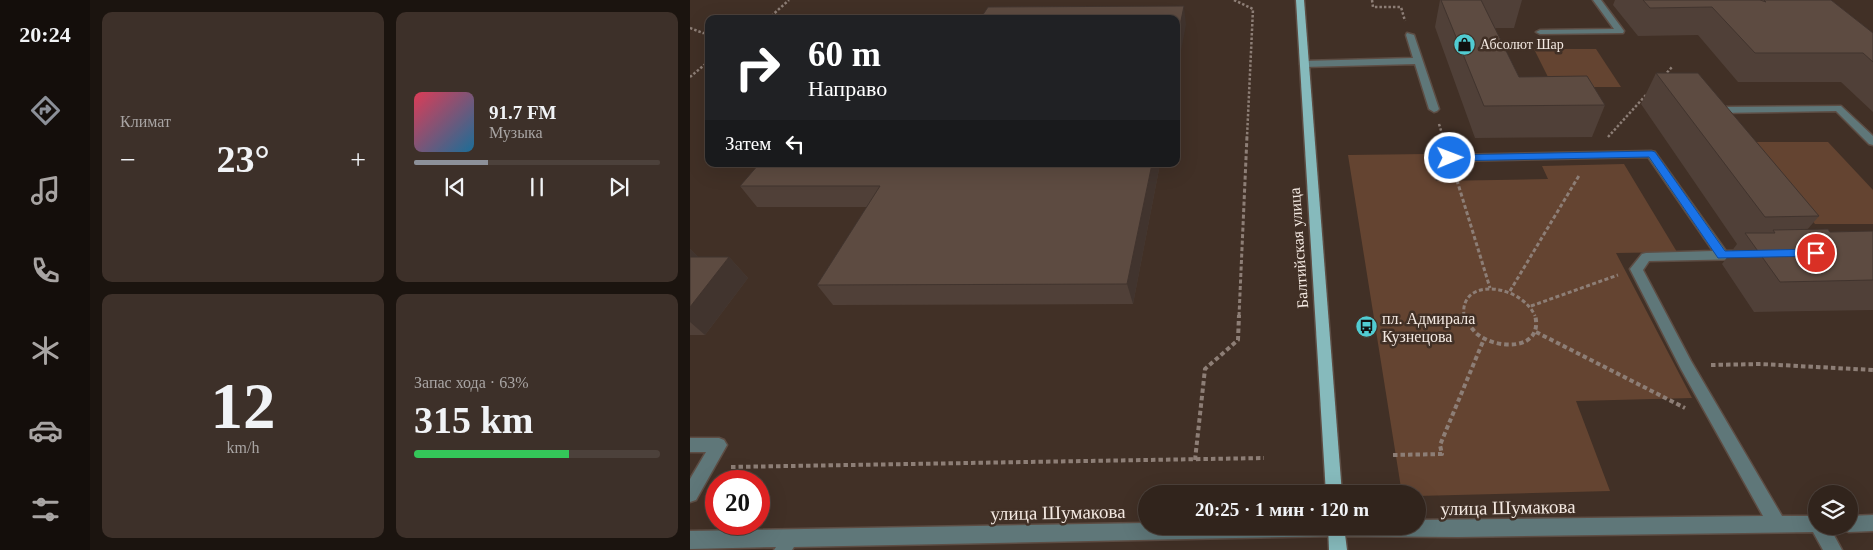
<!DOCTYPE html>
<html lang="ru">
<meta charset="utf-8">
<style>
:root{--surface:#31241c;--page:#3d3029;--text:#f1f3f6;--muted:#a8a4a3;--line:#4c413b;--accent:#8c9099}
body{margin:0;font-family:"Times New Roman",serif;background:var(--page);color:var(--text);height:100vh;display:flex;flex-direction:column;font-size:19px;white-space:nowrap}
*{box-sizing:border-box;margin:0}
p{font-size:16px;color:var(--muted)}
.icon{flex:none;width:28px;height:28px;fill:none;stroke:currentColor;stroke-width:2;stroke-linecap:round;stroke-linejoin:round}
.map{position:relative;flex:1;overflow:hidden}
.panel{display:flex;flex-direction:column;gap:12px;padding:12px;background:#1b140f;width:600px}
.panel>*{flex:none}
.hud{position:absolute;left:15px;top:15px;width:475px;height:152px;border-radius:10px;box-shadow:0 5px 20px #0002,0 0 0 1px var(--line);background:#202124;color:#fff;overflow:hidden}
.controls{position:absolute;left:1118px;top:485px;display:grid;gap:10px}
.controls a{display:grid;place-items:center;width:50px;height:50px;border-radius:50%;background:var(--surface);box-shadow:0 5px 20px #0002,0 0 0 1px var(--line);font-size:25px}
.speed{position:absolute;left:15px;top:470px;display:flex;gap:10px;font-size:25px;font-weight:700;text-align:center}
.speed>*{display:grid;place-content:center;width:65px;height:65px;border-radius:50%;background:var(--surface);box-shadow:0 5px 20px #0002,0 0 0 1px var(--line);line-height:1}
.speed .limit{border:8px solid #d22;background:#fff;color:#111}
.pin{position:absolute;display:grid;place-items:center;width:42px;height:42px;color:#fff;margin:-21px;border:2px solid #fff;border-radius:50%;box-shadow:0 1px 5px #0007}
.me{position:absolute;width:55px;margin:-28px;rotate:89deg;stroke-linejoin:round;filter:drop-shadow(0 0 4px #0008)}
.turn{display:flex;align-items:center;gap:18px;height:105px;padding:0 20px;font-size:22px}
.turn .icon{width:65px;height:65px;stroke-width:2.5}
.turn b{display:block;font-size:35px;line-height:42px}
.then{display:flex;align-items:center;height:48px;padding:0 20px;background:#0003;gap:10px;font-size:19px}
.big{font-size:38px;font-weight:700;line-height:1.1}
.panel .card{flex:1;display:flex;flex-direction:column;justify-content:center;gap:8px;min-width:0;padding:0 18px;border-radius:10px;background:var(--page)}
.panel .dial{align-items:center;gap:0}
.dial b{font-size:65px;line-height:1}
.song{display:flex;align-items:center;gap:15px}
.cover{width:60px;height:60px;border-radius:8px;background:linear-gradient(135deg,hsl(350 70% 55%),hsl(200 70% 35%))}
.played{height:5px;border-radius:2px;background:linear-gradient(90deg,var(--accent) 30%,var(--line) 30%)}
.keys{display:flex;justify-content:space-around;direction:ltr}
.heat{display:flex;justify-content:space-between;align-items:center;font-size:28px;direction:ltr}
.charge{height:8px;border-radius:4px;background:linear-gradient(90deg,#34c759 63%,var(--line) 0)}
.panel .tiles{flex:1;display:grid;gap:12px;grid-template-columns:repeat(2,1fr)}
.trip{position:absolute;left:448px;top:485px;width:288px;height:50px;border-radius:25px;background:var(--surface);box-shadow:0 5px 20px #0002,0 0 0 1px var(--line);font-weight:700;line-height:50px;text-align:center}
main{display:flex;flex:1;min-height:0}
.tabs{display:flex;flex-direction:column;width:90px;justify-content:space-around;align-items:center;background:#140e0b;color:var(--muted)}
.tabs .icon{width:35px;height:35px}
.tabs .active{color:var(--accent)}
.tabs b{font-size:22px;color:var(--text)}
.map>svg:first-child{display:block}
.green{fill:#644431}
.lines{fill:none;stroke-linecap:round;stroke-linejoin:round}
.minor-casing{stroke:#5d4d44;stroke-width:3}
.major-casing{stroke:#5d4d44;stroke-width:3}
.path-far2{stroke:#8d7e76;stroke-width:2.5;stroke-dasharray:2.5 2;stroke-linecap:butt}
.path-far1{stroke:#8d7e76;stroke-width:3;stroke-dasharray:4 2.5;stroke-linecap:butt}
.path{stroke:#8d7e76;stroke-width:4;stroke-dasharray:4.5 3;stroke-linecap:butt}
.minor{fill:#5f7779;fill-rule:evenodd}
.major{fill:#86babc;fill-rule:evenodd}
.wall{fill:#504038}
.shaded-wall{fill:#41342e}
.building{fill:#5d4b41;stroke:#41342e}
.route{fill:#1a73e8;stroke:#114b97}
.labels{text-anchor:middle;stroke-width:5;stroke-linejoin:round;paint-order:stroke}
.far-poi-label{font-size:14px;fill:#f3e8e1;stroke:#413026;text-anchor:start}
.street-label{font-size:16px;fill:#f3e8e1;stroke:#413026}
.poi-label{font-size:16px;fill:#f3e8e1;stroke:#413026;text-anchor:start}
.near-street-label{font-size:19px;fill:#f3e8e1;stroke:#413026}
</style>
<main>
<nav class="tabs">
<b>20:24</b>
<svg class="icon active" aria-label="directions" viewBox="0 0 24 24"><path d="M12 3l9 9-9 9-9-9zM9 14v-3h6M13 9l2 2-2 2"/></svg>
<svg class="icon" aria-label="music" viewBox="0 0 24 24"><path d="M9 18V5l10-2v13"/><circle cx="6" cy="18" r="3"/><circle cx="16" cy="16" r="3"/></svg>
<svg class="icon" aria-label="phone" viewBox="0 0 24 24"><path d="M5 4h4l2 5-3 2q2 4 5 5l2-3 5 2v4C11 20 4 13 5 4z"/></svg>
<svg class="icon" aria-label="climate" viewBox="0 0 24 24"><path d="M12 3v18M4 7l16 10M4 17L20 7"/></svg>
<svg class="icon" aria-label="car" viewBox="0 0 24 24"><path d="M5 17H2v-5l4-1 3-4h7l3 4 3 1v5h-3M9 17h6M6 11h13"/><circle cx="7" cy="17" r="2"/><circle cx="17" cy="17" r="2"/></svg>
<svg class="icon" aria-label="filters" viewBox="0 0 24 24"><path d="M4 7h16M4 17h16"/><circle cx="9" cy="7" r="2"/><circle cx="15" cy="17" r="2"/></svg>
</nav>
<section class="panel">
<div class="tiles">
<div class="card"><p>Климат</p>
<div class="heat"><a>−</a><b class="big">23°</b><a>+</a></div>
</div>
<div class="card">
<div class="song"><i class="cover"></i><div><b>91.7 FM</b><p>Музыка</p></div></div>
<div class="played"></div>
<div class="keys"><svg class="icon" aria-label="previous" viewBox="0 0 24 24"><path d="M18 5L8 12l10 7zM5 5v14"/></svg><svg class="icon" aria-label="pause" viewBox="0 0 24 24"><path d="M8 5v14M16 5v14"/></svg><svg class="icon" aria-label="next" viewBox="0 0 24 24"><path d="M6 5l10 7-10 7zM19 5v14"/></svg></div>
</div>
<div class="card dial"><b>12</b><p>km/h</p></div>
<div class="card"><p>Запас хода · 63%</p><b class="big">315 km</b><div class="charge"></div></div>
</div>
</section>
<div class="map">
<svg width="1183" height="550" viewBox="0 0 1183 550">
<rect width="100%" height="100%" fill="#413026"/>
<g class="green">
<polygon points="844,49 906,49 931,87 863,87"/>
<polygon points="1059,142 1138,142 1183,190 1183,224 1125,224"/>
<polygon points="737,154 746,181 858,179 852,166 934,164 987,252 926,253 1002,398 886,401 920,491 726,496 726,494 712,494 658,155"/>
</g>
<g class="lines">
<defs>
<g id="minor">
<polygon points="903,0 911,0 934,31 933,33 850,34 846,32 850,30 924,29"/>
<polygon points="717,33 724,35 749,109 747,111 744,112 739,109 725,64 614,67 610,64 614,61 723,58 716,35"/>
<polygon points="1024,102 1031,107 1151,106 1183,136 1183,145 1179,144 1146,111 1028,113 1025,112 1019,105"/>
<polygon points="961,151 965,152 1036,251 1056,251 1062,255 1056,259 959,261 953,270 1001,361 1092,516 1126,516 1126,526 1139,526 1152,550 1133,550 1123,532 768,537 646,536 104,547 102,550 84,550 86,547 0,549 0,531 456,523 456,526 726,526 726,520 1073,516 991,369 940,269 952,254 956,253 1023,251 958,157 760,161 755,158 760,155"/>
<polygon points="0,438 29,438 34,440 37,445 6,500 0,502 0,479 16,452 0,452"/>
<polygon points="1183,515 1183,531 1159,532 1153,530 1152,526 1159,526 1159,516"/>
</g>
<g id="major">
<polygon points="606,0 614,0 652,494 636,494"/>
<polygon points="638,526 654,526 657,550 639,550"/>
</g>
</defs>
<use href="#minor" class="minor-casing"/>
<use href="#major" class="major-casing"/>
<g class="path-far2">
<polyline points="544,0 563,9 557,137"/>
<polyline points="682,0 683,7 711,7 715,21"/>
<polyline points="78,19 99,0"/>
<polyline points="0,28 13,33 19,33"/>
<polyline points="974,76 982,67"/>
<polyline points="0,77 19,61"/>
<polyline points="749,124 753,137"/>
<polyline points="918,137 956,95"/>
</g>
<g class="path-far1">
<polyline points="753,136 755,142"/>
<polyline points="765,174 800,288"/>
<polyline points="820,291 890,174"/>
<polyline points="841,306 928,275"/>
<polyline points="549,316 557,136"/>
<path d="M774 316C769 276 831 284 845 316"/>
</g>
<g class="path">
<path d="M774 315C777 322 781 328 787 334 807 350 854 351 845 315"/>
<polyline points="846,332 995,408"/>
<polyline points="1021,365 1071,364 1183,370"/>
<polyline points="703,455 752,454 750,445 794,339"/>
<polyline points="505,460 515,369 548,340 549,315"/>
<polyline points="41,467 574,458"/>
</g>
<use href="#minor" class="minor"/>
<use href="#major" class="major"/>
</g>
<g class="wall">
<polygon points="750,0 832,0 824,28 805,28 829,77 915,105 902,137 785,138 745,27"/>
<polygon points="925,0 1141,0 1183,33 1183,112 1151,82 1048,82 1008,35 948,36 923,5"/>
<polygon points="966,73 1129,216 1117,230 1140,232 1183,231 1183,310 1064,312 1032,264 1047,244 951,104"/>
<polygon points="470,164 443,304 143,305 127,285 177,207 67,207 50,186"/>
<polygon points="0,249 8,257 39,257 58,278 15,335 0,335"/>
</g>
<g class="shaded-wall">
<polygon points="494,6 496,25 486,77 486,45"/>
<polygon points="462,164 470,164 443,304 437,284"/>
<polygon points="0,249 20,269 0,264"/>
<polygon points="39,257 58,278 15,335 0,322 0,307"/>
</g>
<g class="building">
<polygon points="751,0 791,0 829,77 897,76 915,105 794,106"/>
<polygon points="953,0 1070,0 1076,2 1074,0 1141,0 1183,33 1183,62 1173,53 1065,53 1022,7 960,8"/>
<polygon points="494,6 486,45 486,19 290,19 298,7"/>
<polygon points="966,73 1008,73 1129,216 1075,217"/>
<polygon points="69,164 462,164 437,284 127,285 190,186 50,186"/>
<polygon points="1138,229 1140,232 1183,231 1183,280 1090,282 1055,233 1085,233 1083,230"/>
<polygon points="0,257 39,257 0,307"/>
</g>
<polygon class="route" points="962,151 965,152 1035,251 1126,249 1130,251 1132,253 1130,256 1028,258 959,157 760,161 755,158 760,155"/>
<defs>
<symbol id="shop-disc" viewBox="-11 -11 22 22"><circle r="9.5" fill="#51ccd2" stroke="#413026"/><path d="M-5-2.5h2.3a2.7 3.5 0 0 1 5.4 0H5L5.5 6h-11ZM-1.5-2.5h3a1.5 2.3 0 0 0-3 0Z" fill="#111"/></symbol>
<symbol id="bus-disc" viewBox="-11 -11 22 22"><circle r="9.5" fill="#51ccd2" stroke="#413026"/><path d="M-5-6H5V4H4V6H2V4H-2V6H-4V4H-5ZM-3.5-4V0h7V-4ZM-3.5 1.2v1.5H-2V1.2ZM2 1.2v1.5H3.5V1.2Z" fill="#111"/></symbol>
</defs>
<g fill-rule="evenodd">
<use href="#shop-disc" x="762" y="32" width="25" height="25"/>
<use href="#bus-disc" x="664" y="314" width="25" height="25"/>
</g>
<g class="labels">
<g class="far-poi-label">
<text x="790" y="49">Абсолют Шар</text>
</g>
<g class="street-label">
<text transform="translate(608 248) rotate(-94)" y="6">Балтийская улица</text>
</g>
<g class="poi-label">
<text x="692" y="324">пл. Адмирала<tspan x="692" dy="18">Кузнецова</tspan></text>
</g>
<g class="near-street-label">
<text transform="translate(818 507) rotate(-1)" y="7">улица Шумакова</text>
<text transform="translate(368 512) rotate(-1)" y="7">улица Шумакова</text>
</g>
</g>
</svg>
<div class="controls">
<a><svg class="icon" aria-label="layers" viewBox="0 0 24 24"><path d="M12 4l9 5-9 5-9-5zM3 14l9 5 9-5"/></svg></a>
</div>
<div class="speed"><div class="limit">20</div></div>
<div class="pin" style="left:1126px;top:253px;background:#d93025"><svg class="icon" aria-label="arrive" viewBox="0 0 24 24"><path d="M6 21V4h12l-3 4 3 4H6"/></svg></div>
<svg class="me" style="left:760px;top:158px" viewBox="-20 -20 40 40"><circle r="17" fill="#1a73e8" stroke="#fff" stroke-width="3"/><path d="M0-11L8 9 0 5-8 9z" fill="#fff"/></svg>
<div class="trip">20:25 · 1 мин · 120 m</div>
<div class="hud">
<div class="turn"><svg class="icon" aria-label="right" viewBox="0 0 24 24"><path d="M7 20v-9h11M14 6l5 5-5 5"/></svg><div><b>60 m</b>Направо</div></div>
<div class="then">Затем<svg class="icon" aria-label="left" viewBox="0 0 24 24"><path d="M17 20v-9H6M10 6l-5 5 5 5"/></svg></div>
</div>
</div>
</main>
